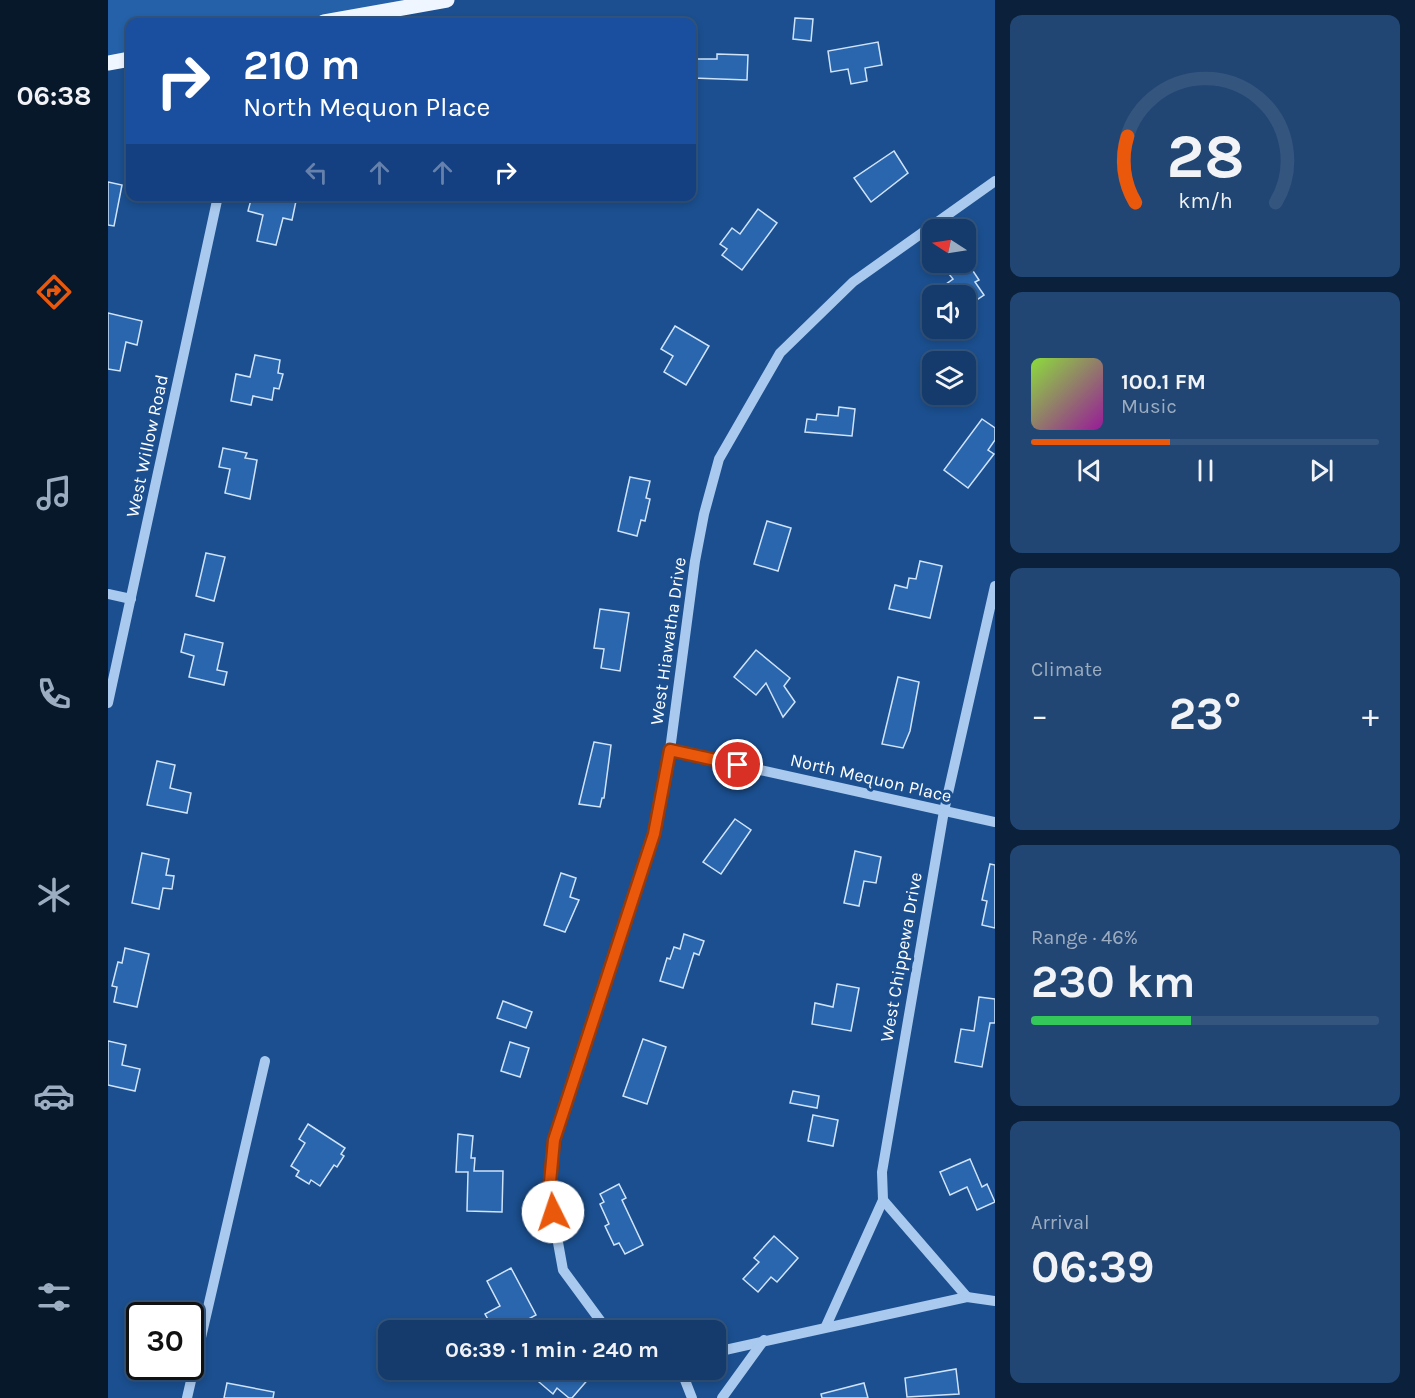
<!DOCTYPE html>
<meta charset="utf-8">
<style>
:root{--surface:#143b6b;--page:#214673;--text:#f1f3f6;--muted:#9dadc1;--line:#33557e;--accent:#ea580c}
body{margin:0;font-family:Karla,sans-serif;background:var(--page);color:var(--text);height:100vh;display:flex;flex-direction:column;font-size:22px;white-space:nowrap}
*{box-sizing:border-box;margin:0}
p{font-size:20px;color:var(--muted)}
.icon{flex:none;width:33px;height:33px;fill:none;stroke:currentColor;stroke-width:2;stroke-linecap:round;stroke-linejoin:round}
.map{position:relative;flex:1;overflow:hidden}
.panel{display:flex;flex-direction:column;gap:15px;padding:15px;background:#0b203b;width:420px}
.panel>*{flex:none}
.banner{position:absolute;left:18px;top:18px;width:570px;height:183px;border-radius:12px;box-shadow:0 3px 9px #0003,0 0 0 2px var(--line);background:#1a4fa0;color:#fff;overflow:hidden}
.needle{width:39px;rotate:282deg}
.controls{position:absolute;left:814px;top:219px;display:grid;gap:12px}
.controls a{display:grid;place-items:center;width:54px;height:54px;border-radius:12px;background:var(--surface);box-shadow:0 3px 9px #0003,0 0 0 2px var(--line);font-size:30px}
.speed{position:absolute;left:18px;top:1302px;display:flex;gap:12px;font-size:30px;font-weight:700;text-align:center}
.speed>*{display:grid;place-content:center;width:78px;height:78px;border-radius:50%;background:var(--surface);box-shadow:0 3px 9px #0003,0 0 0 2px var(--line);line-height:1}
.speed .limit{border:3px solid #111;border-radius:9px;background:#fff;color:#111}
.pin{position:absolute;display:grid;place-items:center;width:51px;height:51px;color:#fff;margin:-26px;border:3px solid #fff;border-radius:50%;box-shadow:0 2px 6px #0007}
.me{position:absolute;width:66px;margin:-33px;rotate:356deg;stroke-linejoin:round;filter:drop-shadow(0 0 4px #0008)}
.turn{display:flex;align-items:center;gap:21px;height:126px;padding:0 18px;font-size:27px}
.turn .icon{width:78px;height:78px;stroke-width:2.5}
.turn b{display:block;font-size:42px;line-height:51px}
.lanes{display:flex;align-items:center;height:57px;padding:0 18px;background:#0003;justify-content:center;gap:30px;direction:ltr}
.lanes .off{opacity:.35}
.big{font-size:45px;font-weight:700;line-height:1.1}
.panel .card{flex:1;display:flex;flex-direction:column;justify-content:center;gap:9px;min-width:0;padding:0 21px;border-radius:12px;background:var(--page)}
.panel .dial{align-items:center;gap:0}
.dial svg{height:156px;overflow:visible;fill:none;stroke:var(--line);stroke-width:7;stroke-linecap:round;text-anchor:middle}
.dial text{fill:var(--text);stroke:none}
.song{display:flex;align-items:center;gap:18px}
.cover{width:72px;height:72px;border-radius:9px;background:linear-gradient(135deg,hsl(90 70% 55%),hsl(300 70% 35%))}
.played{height:6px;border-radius:3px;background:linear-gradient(90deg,var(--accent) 40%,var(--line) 40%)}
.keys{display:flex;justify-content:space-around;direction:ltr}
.heat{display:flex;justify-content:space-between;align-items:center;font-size:33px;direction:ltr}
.charge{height:9px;border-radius:4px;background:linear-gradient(90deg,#34c759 46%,var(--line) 0)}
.trip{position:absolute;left:270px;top:1320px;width:348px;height:60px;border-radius:12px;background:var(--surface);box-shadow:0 3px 9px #0003,0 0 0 2px var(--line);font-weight:700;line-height:60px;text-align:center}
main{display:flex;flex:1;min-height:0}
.menu{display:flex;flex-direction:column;width:108px;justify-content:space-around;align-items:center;background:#08182b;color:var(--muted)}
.menu .icon{width:42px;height:42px}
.menu .on{color:var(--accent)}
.menu b{font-size:27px;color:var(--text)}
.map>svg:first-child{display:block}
.green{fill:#2461a8}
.building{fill:#2a66ad;stroke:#cfe3fa;stroke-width:1.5}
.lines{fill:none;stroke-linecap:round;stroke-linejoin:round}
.minor{stroke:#a9c9ee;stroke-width:10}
.major{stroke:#f0f6ff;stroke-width:15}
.route-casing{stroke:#983908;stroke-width:15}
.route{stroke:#ea580c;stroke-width:10}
.labels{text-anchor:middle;stroke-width:6;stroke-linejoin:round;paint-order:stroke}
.street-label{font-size:18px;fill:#fff;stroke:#1b4f8f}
</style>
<main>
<nav class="menu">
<b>06:38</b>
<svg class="icon on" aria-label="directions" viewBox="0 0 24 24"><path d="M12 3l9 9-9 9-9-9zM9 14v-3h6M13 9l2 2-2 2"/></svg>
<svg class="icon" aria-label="music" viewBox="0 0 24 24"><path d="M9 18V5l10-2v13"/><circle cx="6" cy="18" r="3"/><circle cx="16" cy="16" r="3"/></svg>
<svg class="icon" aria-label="phone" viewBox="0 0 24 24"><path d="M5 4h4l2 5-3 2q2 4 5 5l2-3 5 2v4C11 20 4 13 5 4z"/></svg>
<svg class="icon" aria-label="climate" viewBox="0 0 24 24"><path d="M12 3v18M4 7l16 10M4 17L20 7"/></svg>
<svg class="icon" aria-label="car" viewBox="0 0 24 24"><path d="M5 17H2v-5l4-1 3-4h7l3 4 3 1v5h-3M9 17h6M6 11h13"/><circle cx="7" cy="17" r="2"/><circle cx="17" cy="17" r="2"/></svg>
<svg class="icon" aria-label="filters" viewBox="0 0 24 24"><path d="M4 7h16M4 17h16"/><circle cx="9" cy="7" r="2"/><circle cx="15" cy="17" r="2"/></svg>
</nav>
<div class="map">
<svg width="887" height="1398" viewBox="0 0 887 1398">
<rect width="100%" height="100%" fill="#1b4f8f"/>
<polygon class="green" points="0,0 340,0 217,22 22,22 22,59 0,63"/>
<g class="building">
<polygon points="687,18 705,19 703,41 685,39"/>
<polygon points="770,42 774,65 757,68 759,81 743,84 740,69 723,72 720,51"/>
<polygon points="609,54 640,55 639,80 585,78 586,59 609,59"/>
<polygon points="786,151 800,173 763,202 746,178"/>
<polygon points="0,182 14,185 6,226 0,225"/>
<polygon points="144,196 167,196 188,201 184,220 175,218 168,245 149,241 155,215 140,211"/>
<polygon points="650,209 669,223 634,270 614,255 619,249 612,244 624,228 632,234"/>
<polygon points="859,262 871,280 867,282 876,295 858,307 858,296 821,296 845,279 841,274"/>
<polygon points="0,313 34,321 29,345 18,342 12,371 0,369"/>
<polygon points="567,326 601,346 578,385 556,372 565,356 553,349"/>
<polygon points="147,355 172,360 170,373 175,374 171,389 166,388 164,400 145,396 143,405 123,401 128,374 142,377"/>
<polygon points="731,407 747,409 744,436 697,432 699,419 708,420 709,414 730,416"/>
<polygon points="874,419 887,428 887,440 880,450 886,454 860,488 836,470"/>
<polygon points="115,448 139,453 137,458 149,460 142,499 117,493 122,469 111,467"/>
<polygon points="522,477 542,481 538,498 542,499 537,521 533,520 529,536 510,531"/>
<polygon points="659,521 683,528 670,571 646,564"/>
<polygon points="98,553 117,557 106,601 88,596"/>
<polygon points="812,561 834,566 822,618 781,609 787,585 799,588 801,578 808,579"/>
<polygon points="492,609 521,613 512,671 493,668 496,649 486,648"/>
<polygon points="77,634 115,643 109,670 119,672 116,685 81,677 86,656 73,652"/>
<polygon points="648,650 682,678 676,686 687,702 675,717 658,683 648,695 626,677"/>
<polygon points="790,677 811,682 802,731 795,748 774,744"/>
<polygon points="486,742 503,745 496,798 494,798 492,807 471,804"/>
<polygon points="49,761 67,765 62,788 83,793 79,813 39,805"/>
<polygon points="627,819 643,830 613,874 595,862"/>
<polygon points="747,851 773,857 768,883 756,881 751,906 736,903"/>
<polygon points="34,853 61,859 58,875 66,876 64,889 55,888 51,909 24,903"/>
<polygon points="882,864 887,865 887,928 874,925 879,901 874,900"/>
<polygon points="453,873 468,878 462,897 471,900 457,932 436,925"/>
<polygon points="576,934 596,941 591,955 586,953 575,988 552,981 559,958 562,959 566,947 572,949"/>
<polygon points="17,948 41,954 29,1007 6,1002 9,987 4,986 10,962 14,963"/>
<polygon points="729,984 751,988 743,1031 704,1024 707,1003 725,1007"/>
<polygon points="871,997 887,999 887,1023 882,1023 874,1067 847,1062 853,1029 866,1031"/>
<polygon points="395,1001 424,1012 418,1028 389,1018"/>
<polygon points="535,1039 558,1047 539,1104 515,1096"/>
<polygon points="0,1041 18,1045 14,1065 32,1069 27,1091 0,1085"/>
<polygon points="402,1042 421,1048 412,1077 393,1071"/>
<polygon points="685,1091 711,1096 709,1108 682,1103"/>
<polygon points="705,1115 730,1120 725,1146 700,1141"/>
<polygon points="200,1124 237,1148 233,1154 236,1156 229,1167 226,1165 212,1186 203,1180 201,1184 188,1176 191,1171 183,1166 197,1143 191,1139"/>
<polygon points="350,1134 365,1136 363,1158 367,1158 366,1171 395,1171 394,1212 359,1211 360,1172 348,1172"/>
<polygon points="862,1159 874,1187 879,1184 887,1202 869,1210 859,1187 842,1195 832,1172"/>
<polygon points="511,1184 518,1198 514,1200 535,1245 517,1254 511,1243 506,1245 497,1226 501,1224 492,1204 496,1202 492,1194"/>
<polygon points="666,1236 690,1258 669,1282 663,1277 650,1292 635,1279 651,1262 646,1258"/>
<polygon points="403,1268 428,1315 406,1327 404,1323 386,1330 377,1314 392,1306 379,1281"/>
<polygon points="848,1369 851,1394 799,1397 797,1378"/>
<polygon points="425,1370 473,1370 482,1377 464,1398 461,1398 449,1388 445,1394 431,1382 435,1378"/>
<polygon points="119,1383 166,1392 165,1398 116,1398"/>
<polygon points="756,1383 760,1398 714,1398 713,1394"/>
</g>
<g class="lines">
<g class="minor">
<polyline points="0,594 23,599"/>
<polyline points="0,703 110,196"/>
<polyline points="562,750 887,822"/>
<polyline points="775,1200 859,1297"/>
<polyline points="718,1326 775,1200 774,1172 836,811 887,586"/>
<polyline points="510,1330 494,1323 455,1270 441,1193 446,1140 546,834 562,750 587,561 596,514 611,459 672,353 745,282 887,181"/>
<polyline points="608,1352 859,1297 887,1301"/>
<polyline points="573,1370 584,1398"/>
<polyline points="79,1398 157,1061"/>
<polyline points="614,1398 656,1340"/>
</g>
<g class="major">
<polyline points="216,22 339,0"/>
<polyline points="0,63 22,59"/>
</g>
</g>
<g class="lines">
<defs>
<polyline id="route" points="445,1212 441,1193 446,1140 546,834 562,750 630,765"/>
</defs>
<use href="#route" class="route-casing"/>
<use href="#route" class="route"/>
</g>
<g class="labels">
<g class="street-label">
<text transform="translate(39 446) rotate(-78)" y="6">West Willow Road</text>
<text transform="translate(560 641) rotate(-82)" y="6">West Hiawatha Drive</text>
<text transform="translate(763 778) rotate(13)" y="6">North Mequon Place</text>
<text transform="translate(793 957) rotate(-80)" y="6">West Chippewa Drive</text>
</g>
</g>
</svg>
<div class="controls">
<a><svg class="needle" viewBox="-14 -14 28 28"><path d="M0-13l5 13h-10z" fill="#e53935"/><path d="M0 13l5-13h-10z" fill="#9dadc1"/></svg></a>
<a><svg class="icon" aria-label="sound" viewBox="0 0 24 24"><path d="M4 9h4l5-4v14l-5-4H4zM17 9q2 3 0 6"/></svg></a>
<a><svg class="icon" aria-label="layers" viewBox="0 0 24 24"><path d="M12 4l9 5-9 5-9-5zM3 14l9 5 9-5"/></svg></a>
</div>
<div class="speed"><div class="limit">30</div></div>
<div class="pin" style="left:630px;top:765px;background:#d93025"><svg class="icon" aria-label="arrive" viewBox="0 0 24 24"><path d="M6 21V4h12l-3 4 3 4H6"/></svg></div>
<svg class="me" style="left:445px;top:1212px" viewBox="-20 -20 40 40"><circle r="19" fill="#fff"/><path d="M0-13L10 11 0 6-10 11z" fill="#ea580c"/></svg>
<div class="trip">06:39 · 1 min · 240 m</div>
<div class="banner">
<div class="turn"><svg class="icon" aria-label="right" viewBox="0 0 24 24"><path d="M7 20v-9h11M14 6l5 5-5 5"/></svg><div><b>210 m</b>North Mequon Place</div></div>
<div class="lanes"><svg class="icon off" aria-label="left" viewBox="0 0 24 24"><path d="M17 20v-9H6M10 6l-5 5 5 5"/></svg><svg class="icon off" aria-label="ahead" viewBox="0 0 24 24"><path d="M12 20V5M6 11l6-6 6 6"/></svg><svg class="icon off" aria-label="ahead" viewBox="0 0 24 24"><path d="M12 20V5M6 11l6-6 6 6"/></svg><svg class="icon" aria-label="right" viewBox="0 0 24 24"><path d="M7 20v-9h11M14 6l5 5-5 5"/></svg></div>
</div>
</div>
<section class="panel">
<div class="card dial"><svg viewBox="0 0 100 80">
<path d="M14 69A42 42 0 1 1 86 69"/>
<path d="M14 69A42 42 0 0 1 10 35" stroke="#ea580c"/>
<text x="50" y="56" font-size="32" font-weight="700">28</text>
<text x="50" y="72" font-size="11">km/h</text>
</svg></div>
<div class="card">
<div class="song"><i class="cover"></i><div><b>100.1 FM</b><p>Music</p></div></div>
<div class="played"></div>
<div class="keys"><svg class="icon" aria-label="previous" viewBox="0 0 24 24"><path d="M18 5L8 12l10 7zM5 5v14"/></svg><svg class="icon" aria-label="pause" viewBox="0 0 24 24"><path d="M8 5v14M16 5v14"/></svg><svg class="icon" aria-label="next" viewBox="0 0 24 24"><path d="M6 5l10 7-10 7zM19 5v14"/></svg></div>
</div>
<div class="card"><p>Climate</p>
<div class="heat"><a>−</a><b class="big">23°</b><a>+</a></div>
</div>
<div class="card"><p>Range · 46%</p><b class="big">230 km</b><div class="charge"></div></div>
<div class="card"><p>Arrival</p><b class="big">06:39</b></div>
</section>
</main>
